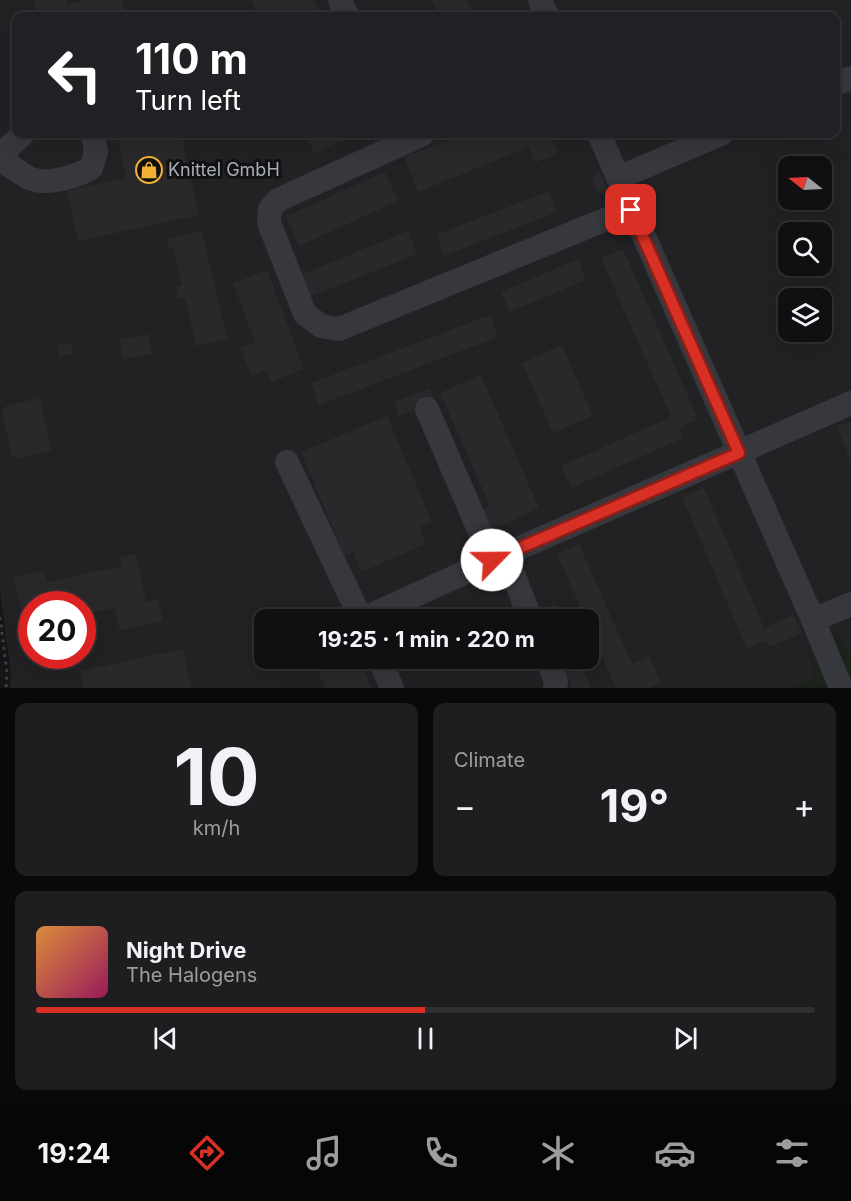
<!DOCTYPE html>
<meta charset="utf-8">
<style>
:root{--surface:#101012;--page:#1e1e20;--text:#f1f3f6;--muted:#9c9d9f;--line:#303032;--accent:#d93025}
body{margin:0;font-family:Inter,sans-serif;background:var(--page);color:var(--text);height:100vh;display:flex;flex-direction:column;font-size:22px;white-space:nowrap}
*{box-sizing:border-box;margin:0}
p{font-size:20px;color:var(--muted)}
.icon{flex:none;width:33px;height:33px;fill:none;stroke:currentColor;stroke-width:2;stroke-linecap:round;stroke-linejoin:round}
.map{position:relative;height:688px;overflow:hidden}
.panel{display:flex;flex-direction:column;gap:15px;padding:15px;background:#09090a;flex:1}
.panel>*{flex:none}
.banner{position:absolute;left:12px;top:12px;width:828px;height:126px;border-radius:12px;box-shadow:0 6px 24px #0002,0 0 0 2px var(--line);background:#202124;color:#fff;overflow:hidden}
.needle{width:39px;rotate:288deg}
.fabs{position:absolute;left:778px;top:156px;display:grid;gap:12px}
.fabs a{display:grid;place-items:center;width:54px;height:54px;border-radius:12px;background:var(--surface);box-shadow:0 6px 24px #0002,0 0 0 2px var(--line);font-size:30px}
.speed{position:absolute;left:18px;top:591px;display:flex;gap:12px;font-size:30px;font-weight:700;text-align:center}
.speed>*{display:grid;place-content:center;width:78px;height:78px;border-radius:50%;background:var(--surface);box-shadow:0 6px 24px #0002,0 0 0 2px var(--line);line-height:1}
.speed .limit{border:9px solid #d22;background:#fff;color:#111}
.pin{position:absolute;display:grid;place-items:center;width:51px;height:51px;color:#fff;margin:-26px;border-radius:12px;box-shadow:0 3px 9px #0006}
.me{position:absolute;width:66px;margin:-33px;rotate:67deg;stroke-linejoin:round;filter:drop-shadow(0 0 4px #0008)}
.turn{display:flex;align-items:center;gap:21px;height:126px;padding:0 24px;font-size:27px}
.turn .icon{width:78px;height:78px;stroke-width:2.5}
.turn b{display:block;font-size:42px;line-height:51px}
.big{font-size:45px;font-weight:700;line-height:1.1}
.panel .tile{flex:1;display:flex;flex-direction:column;justify-content:center;gap:9px;min-width:0;padding:0 21px;border-radius:12px;background:var(--page)}
.panel .dial{align-items:center;gap:0}
.dial b{font-size:78px;line-height:1}
.song{display:flex;align-items:center;gap:18px}
.cover{width:72px;height:72px;border-radius:9px;background:linear-gradient(135deg,hsl(30 70% 55%),hsl(330 70% 35%))}
.played{height:6px;border-radius:3px;background:linear-gradient(90deg,var(--accent) 50%,var(--line) 50%)}
.keys{display:flex;justify-content:space-around;direction:ltr}
.heat{display:flex;justify-content:space-between;align-items:center;font-size:33px;direction:ltr}
.panel .tiles{flex:1;display:grid;gap:15px;grid-template-columns:1fr 1fr}
.tile:last-child{grid-column:span 2}
.trip{position:absolute;left:254px;top:609px;width:345px;height:60px;border-radius:12px;background:var(--surface);box-shadow:0 6px 24px #0002,0 0 0 2px var(--line);font-weight:700;line-height:60px;text-align:center}
.dock{display:flex;height:96px;justify-content:space-around;align-items:center;background:#060607;color:var(--muted)}
.dock .icon{width:42px;height:42px}
.dock .active{color:var(--accent)}
.dock b{font-size:27px;color:var(--text)}
.map>svg:first-child{display:block}
.built{fill:#222225;fill-rule:evenodd}
.green{fill:#1c231d}
.building{fill:#29292c}
.lines{fill:none;stroke-linecap:round;stroke-linejoin:round}
.path{stroke:#3d3f44;stroke-width:3;stroke-dasharray:3 4.5;stroke-linecap:butt}
.minor{stroke:#37383d;stroke-width:24}
.route-casing{stroke:#8d1f18;stroke-width:15}
.route{stroke:#d93025;stroke-width:10}
.labels{text-anchor:middle;stroke-width:6;stroke-linejoin:round;paint-order:stroke}
.poi-label{font-size:18px;fill:#a8adb8;stroke:#111113;text-anchor:start}
</style>
<div class="map">
<svg width="851" height="688" viewBox="0 0 851 688">
<rect width="100%" height="100%" fill="#161618"/>
<path class="built" d="M0 0H851V658L839 635 807 649 816 677 789 688H10L11 674 0 591ZM16 16H836V134H16ZM789 166H822V200H789ZM789 232H822V266H789ZM789 298H822V332H789ZM32 604H82V656H32ZM264 620H588V658H264Z"/>
<polygon class="green" points="839,635 851,658 851,687 789,688 816,676 807,649"/>
<g class="building">
<polygon points="33,0 66,0 67,5 85,0 122,0 127,16 38,16"/>
<polygon points="251,0 314,0 321,16 258,16"/>
<polygon points="432,0 467,0 473,13 466,16 439,16"/>
<polygon points="117,134 181,134 199,215 78,241 67,191 126,178"/>
<polygon points="306,134 360,134 314,153"/>
<polygon points="463,134 550,134 558,153 535,163 529,147 418,192 404,157"/>
<polygon points="385,172 398,201 299,246 286,216"/>
<polygon points="600,173 608,190 598,194 591,177"/>
<polygon points="549,191 557,212 444,256 436,235"/>
<polygon points="202,231 227,339 196,346 185,298 178,299 176,287 182,285 173,248 169,249 167,239"/>
<polygon points="408,231 417,254 304,299 295,277"/>
<polygon points="623,249 698,419 679,428 683,438 571,488 561,466 671,417 601,258"/>
<polygon points="578,259 586,280 510,312 501,292"/>
<polygon points="267,270 304,369 271,382 266,370 251,376 240,347 255,342 233,283"/>
<polygon points="490,315 498,337 319,405 311,383"/>
<polygon points="149,334 152,354 123,359 120,339"/>
<polygon points="71,343 73,354 59,356 57,345"/>
<polygon points="562,345 593,416 553,433 522,363"/>
<polygon points="481,375 539,508 491,530 482,510 490,506 440,393"/>
<polygon points="430,388 435,401 399,416 394,402"/>
<polygon points="40,398 51,450 18,459 12,456 2,412 6,406"/>
<polygon points="387,416 432,522 419,527 426,544 361,572 353,552 345,556 301,452"/>
<polygon points="851,421 851,461 837,427"/>
<polygon points="704,488 764,628 794,615 802,633 770,647 766,640 747,649 682,497"/>
<polygon points="579,544 632,664 649,656 661,683 649,688 616,688 557,554"/>
<polygon points="136,554 146,602 158,599 163,621 120,630 115,608 82,614 82,604 32,604 32,650 28,650 14,577 39,572 45,575 46,582 122,566 120,557"/>
<polygon points="555,604 562,620 542,620 539,611"/>
<polygon points="183,649 191,688 84,688 80,671"/>
<polygon points="320,658 360,658 372,688 325,688 314,661"/>
<polygon points="559,658 579,658 591,688 572,688"/>
</g>
<g class="lines">
<polyline class="path" points="0,617 7,673 6,688"/>
<g class="minor">
<polyline points="340,0 347,16"/>
<polyline points="540,0 547,16"/>
<polyline points="836,84 851,78"/>
<polyline points="423,134 278,200 270,209 269,223 305,314 321,326 339,329 631,209"/>
<polyline points="599,134 813,620 841,688"/>
<path d="M0 161C10 164 19 173 29 178 46 186 75 177 91 168L96 152 93 134"/>
<polyline points="3,161 9,147 23,134"/>
<polyline points="618,178 721,134"/>
<polyline points="427,409 492,560"/>
<polyline points="287,462 361,619"/>
<polyline points="505,554 531,620"/>
<polyline points="361,620 492,560 851,403"/>
<polyline points="813,620 851,604"/>
<polyline points="379,658 392,688"/>
<polyline points="547,658 556,682 555,688"/>
</g>
</g>
<g class="lines">
<defs>
<polyline id="route" points="492,560 739,453 631,210"/>
</defs>
<use href="#route" class="route-casing"/>
<use href="#route" class="route"/>
</g>
<defs>
<symbol id="shop-ring" viewBox="-11 -11 22 22"><circle r="9.5" fill="#111113" stroke="#f2b134" stroke-width="1.5"/><path d="M-5-2.5h2.3a2.7 3.5 0 0 1 5.4 0H5L5.5 6h-11ZM-1.5-2.5h3a1.5 2.3 0 0 0-3 0Z" fill="#f2b134"/></symbol>
</defs>
<g fill-rule="evenodd">
<use href="#shop-ring" x="134" y="155" width="30" height="30"/>
</g>
<g class="labels">
<g class="poi-label">
<text x="168" y="176">Knittel GmbH</text>
</g>
</g>
</svg>
<div class="fabs">
<a><svg class="needle" viewBox="-14 -14 28 28"><path d="M0-13l5 13h-10z" fill="#e53935"/><path d="M0 13l5-13h-10z" fill="#9c9d9f"/></svg></a>
<a><svg class="icon" aria-label="search" viewBox="0 0 24 24"><circle cx="10" cy="10" r="6"/><path d="M15 15l6 6"/></svg></a>
<a><svg class="icon" aria-label="layers" viewBox="0 0 24 24"><path d="M12 4l9 5-9 5-9-5zM3 14l9 5 9-5"/></svg></a>
</div>
<div class="speed"><div class="limit">20</div></div>
<div class="pin" style="left:631px;top:210px;background:#d93025"><svg class="icon" aria-label="arrive" viewBox="0 0 24 24"><path d="M6 21V4h12l-3 4 3 4H6"/></svg></div>
<svg class="me" style="left:492px;top:560px" viewBox="-20 -20 40 40"><circle r="19" fill="#fff"/><path d="M0-13L10 11 0 6-10 11z" fill="#d93025"/></svg>
<div class="trip">19:25 · 1 min · 220 m</div>
<div class="banner">
<div class="turn"><svg class="icon" aria-label="left" viewBox="0 0 24 24"><path d="M17 20v-9H6M10 6l-5 5 5 5"/></svg><div><b>110 m</b>Turn left</div></div>
</div>
</div>
<section class="panel">
<div class="tiles">
<div class="tile dial"><b>10</b><p>km/h</p></div>
<div class="tile"><p>Climate</p>
<div class="heat"><a>−</a><b class="big">19°</b><a>+</a></div>
</div>
<div class="tile">
<div class="song"><i class="cover"></i><div><b>Night Drive</b><p>The Halogens</p></div></div>
<div class="played"></div>
<div class="keys"><svg class="icon" aria-label="previous" viewBox="0 0 24 24"><path d="M18 5L8 12l10 7zM5 5v14"/></svg><svg class="icon" aria-label="pause" viewBox="0 0 24 24"><path d="M8 5v14M16 5v14"/></svg><svg class="icon" aria-label="next" viewBox="0 0 24 24"><path d="M6 5l10 7-10 7zM19 5v14"/></svg></div>
</div>
</div>
</section>
<nav class="dock">
<b>19:24</b>
<svg class="icon active" aria-label="directions" viewBox="0 0 24 24"><path d="M12 3l9 9-9 9-9-9zM9 14v-3h6M13 9l2 2-2 2"/></svg>
<svg class="icon" aria-label="music" viewBox="0 0 24 24"><path d="M9 18V5l10-2v13"/><circle cx="6" cy="18" r="3"/><circle cx="16" cy="16" r="3"/></svg>
<svg class="icon" aria-label="phone" viewBox="0 0 24 24"><path d="M5 4h4l2 5-3 2q2 4 5 5l2-3 5 2v4C11 20 4 13 5 4z"/></svg>
<svg class="icon" aria-label="climate" viewBox="0 0 24 24"><path d="M12 3v18M4 7l16 10M4 17L20 7"/></svg>
<svg class="icon" aria-label="car" viewBox="0 0 24 24"><path d="M5 17H2v-5l4-1 3-4h7l3 4 3 1v5h-3M9 17h6M6 11h13"/><circle cx="7" cy="17" r="2"/><circle cx="17" cy="17" r="2"/></svg>
<svg class="icon" aria-label="filters" viewBox="0 0 24 24"><path d="M4 7h16M4 17h16"/><circle cx="9" cy="7" r="2"/><circle cx="15" cy="17" r="2"/></svg>
</nav>
